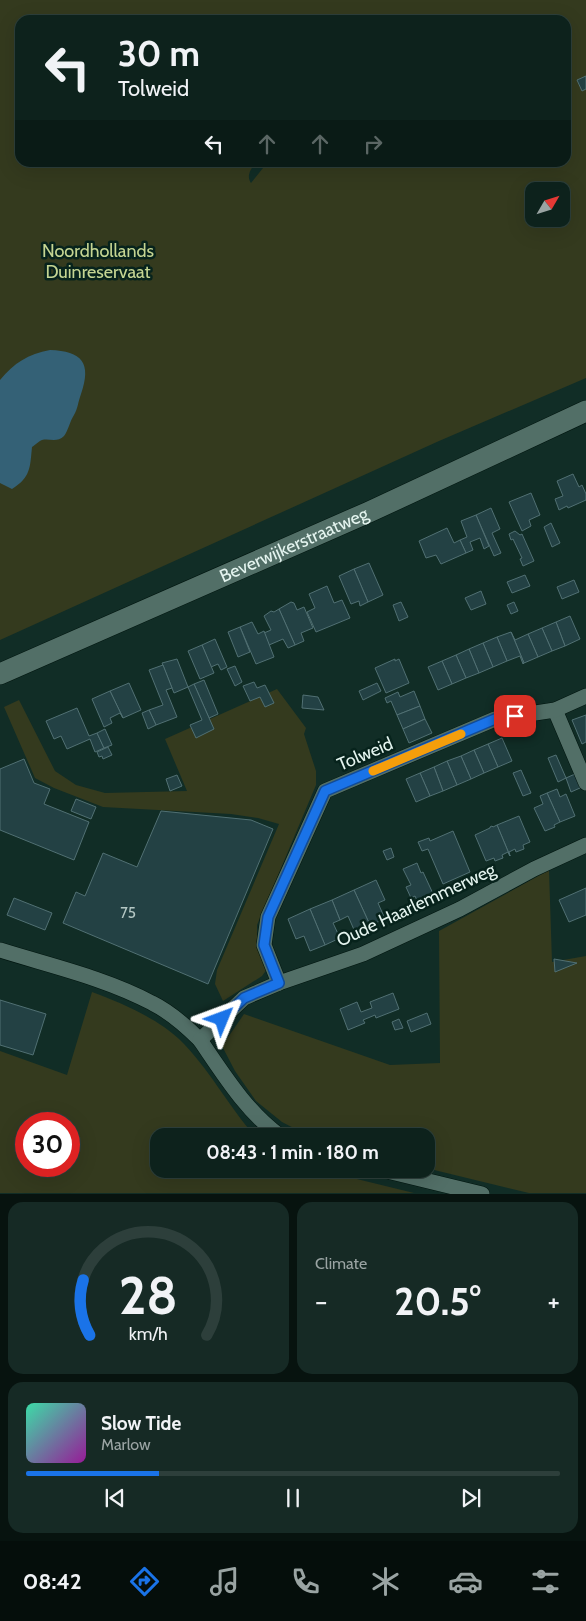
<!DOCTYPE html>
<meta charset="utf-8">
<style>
:root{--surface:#0d221c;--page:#162a25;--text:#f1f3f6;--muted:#9aa4a3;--line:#2d3f3b;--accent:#1a73e8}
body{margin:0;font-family:Cabin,sans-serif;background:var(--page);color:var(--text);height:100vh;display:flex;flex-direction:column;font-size:19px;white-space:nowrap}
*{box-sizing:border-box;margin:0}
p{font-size:16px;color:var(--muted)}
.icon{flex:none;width:28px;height:28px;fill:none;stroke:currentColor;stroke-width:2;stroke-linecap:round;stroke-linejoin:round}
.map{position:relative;height:1194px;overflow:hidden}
.details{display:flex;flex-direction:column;gap:8px;padding:8px;background:#07130f;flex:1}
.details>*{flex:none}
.top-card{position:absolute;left:15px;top:15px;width:556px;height:152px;border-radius:15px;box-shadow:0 5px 20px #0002,0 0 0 1px var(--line);background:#0d221c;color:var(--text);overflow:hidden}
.needle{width:32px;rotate:51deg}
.tools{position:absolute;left:525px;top:182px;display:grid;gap:10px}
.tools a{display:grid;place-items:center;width:45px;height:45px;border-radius:10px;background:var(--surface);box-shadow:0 5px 20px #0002,0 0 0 1px var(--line);font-size:25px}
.speed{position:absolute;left:15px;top:1112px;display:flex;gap:10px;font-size:25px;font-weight:700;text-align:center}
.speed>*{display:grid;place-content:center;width:65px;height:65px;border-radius:50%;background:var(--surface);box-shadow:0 5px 20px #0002,0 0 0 1px var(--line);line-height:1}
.speed .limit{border:8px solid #d22;background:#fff;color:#111}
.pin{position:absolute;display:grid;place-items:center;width:42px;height:42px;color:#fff;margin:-21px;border-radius:10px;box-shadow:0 2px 8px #0006}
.me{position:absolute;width:55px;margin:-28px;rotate:46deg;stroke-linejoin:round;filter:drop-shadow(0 0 4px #0008)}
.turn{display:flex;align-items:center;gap:18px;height:105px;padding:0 20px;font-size:22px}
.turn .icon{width:65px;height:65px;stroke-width:2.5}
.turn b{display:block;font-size:35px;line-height:42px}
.lanes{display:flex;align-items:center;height:48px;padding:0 20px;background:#0003;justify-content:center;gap:25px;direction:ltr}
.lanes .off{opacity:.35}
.big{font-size:38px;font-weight:800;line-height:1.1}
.details .card{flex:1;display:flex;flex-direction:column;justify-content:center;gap:8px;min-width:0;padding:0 18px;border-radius:15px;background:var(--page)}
.details .dial{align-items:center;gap:0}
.dial svg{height:130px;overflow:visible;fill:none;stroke:var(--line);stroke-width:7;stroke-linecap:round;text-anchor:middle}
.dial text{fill:var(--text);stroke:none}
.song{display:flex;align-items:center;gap:15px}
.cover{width:60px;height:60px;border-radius:8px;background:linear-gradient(135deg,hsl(160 70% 55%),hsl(300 70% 35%))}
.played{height:5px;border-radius:2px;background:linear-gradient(90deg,var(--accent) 25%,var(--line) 25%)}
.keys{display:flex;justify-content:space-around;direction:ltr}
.heat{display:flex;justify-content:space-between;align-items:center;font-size:28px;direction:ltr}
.details .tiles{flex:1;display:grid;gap:8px;grid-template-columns:1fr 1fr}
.card:last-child{grid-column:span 2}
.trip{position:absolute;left:150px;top:1128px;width:285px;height:50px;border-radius:15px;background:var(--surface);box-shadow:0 5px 20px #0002,0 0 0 1px var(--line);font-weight:800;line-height:50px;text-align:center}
.dock{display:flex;height:80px;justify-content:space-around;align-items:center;background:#050e0b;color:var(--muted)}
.dock .icon{width:35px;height:35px}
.dock .current{color:var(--accent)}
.dock b{font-size:22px;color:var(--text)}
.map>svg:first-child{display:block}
.green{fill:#343a1e;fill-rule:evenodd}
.water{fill:#346176}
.building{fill:#234144;stroke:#517073}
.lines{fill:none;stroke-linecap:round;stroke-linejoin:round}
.street-casing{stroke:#00150f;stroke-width:16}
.secondary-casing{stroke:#00150f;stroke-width:22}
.street{stroke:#526f67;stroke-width:15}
.secondary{stroke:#526f67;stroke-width:21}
.route-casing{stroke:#114b97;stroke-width:12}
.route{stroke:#1a73e8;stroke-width:9}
.slow{stroke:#f59e0b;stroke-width:9}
.labels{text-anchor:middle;stroke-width:5;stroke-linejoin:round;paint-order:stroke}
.number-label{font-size:15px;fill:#b4c7c4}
.park-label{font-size:18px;fill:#c5d592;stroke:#07231c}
.street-label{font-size:18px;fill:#e4f4ef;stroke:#07231c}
</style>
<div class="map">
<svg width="586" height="1194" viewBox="0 0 586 1194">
<rect width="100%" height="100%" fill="#112d26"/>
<g class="green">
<path d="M0 0H586V378L439 441 0 640ZM20 20H566V162L267 163 251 183C246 176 251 169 255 163L20 162ZM534 191H561V219H534Z"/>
<polygon points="277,689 306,728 304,734 316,771 316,785 257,925 257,945 267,969 262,976 223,1001 215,984 217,970 279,824 258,818 231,814 103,807 54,788 35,778 4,707 19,700 55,771 76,785 105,793 187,791 165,739"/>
<polygon points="549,870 552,962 586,956 586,1193 529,1193 426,1168 426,1136 309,1136 282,1122 256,1101 235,1071 222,1046 244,1014 390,1065 440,1063 439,931"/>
<path d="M92 992C120 1002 158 1019 179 1039 209 1068 228 1106 255 1136H159V1169H316L414 1193H0V1051L67 1075ZM26 1124H69V1166H26Z"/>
</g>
<path class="water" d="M50 350C82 351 92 363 81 394 78 402 78 408 74 415 70 421 68 431 64 436 57 443 49 438 42 440 39 441 35 445 32 447 30 467 31 477 12 489L0 483V380C14 363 28 354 50 350Z"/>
<g class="building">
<polygon points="586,76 586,89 582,91 577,80"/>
<polygon points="573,474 579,487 582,485 586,494 586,500 568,508 567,506 559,510 555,499 563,496 557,481"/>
<polygon points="531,493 540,515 529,520 531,526 522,531 509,502"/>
<polygon points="491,508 500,529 492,533 501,553 494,556 476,515"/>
<polygon points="476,515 489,546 484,549 480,538 470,542 473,550 466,553 460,540 467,537 461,521"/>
<polygon points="551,523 560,543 552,547 544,527"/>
<polygon points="447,528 454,543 460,540 466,553 441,564 436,555 426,558 419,541"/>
<polygon points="515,531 520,535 522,534 534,561 523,566 520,559 522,558 513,539 511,540 509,534"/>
<polygon points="369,563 383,595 368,602 354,569"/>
<polygon points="354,569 368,602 360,606 359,601 351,604 339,576"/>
<polygon points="525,575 530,586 512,593 507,582"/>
<polygon points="574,580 579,592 562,599 557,587"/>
<polygon points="327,586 334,603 342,600 350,618 316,632 307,612 315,608 309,594"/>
<polygon points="481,591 486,604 471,610 465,598"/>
<polygon points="291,602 294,603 297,610 304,607 313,628 301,633 304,641 295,645 279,609"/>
<polygon points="401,602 408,617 399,621 393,605"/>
<polygon points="514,602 518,611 511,614 507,605"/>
<polygon points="279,609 295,645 288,648 283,639 269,645 264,633 271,630 264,616 271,611 274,612"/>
<polygon points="570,616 580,639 565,646 556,622"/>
<polygon points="252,622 258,634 264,631 274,657 256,664 240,627"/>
<polygon points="556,622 565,646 552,651 542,628"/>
<polygon points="240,627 250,652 238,657 228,632"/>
<polygon points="542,628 552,651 538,657 528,634"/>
<polygon points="511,632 515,640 528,634 538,657 524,663"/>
<polygon points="511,632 524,663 523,664 520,656 507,661 497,637"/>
<polygon points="497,637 507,661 493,667 483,643"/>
<polygon points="215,639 227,667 221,670 218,664 211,667 202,645"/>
<polygon points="483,643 493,667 479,673 469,649"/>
<polygon points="202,645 214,673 200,679 188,651"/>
<polygon points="469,649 479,673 466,678 456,655"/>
<polygon points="456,655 466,678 452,684 442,661"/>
<polygon points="177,659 188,687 174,693 162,663"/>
<polygon points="395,659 395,661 399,659 409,683 386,693 375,668"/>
<polygon points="442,661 452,684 438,690 428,667"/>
<polygon points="163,665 172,688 166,690 177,717 156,725 149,710 163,705 149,670"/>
<polygon points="235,666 242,682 235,686 227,669"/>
<polygon points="204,680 218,714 209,718 194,684"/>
<polygon points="254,682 257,688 265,685 274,703 265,707 260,697 250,701 243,686"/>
<polygon points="129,683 141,710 123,718 110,691"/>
<polygon points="377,683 381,691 363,700 359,691"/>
<polygon points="194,684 214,729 196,738 190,725 202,720 188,687"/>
<polygon points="110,691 123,718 120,713 110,718 112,723 104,727 92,699"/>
<polygon points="414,691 420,706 397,715 391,701 387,703 385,698 398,692 400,697"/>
<polygon points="303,695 318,697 324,710 302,708"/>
<polygon points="420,706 425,719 403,729 397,715"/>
<polygon points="77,708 89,736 97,733 104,748 95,752 90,739 67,749 61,736 54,739 46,721"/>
<polygon points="149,710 156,725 148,729 142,713"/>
<polygon points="586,715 586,742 582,744 572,720"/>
<polygon points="425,719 432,733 409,743 403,729"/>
<polygon points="105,729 112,745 104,748 97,733"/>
<polygon points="502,738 512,761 498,767 488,744"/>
<polygon points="488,744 498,767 484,773 474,750"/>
<polygon points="108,747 112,755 103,759 102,756 99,757 97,752"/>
<polygon points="474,750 484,773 471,779 461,756"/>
<polygon points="556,755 566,778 558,782 548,758"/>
<polygon points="461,756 471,779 457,785 447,761"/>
<polygon points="24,759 34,783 50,789 44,804 89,822 74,860 0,830 0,769"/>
<polygon points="447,761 457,785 443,791 434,767"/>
<polygon points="434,767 443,791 430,796 420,773"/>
<polygon points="521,770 531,793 523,796 513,773"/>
<polygon points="420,773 430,796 416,802 406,779"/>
<polygon points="575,774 580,788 571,792 566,778"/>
<polygon points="177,775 182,786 170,791 166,779"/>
<polygon points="557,789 560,797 566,794 575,816 560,822 547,793"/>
<polygon points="547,793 560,822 554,825 555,827 545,831 534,808 543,804 540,796"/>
<polygon points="76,799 96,807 91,819 71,811"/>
<polygon points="161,811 251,820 273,829 208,984 63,923 76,892 85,896 103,853 137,867"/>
<polygon points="519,816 530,842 523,845 524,849 516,852 515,849 509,852 510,856 497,825"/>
<polygon points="497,825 510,856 508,852 502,855 503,858 495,861 494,858 486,861 475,835 490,828 490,827 492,826 493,827"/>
<polygon points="453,831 470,872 443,884 428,849 422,851 418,842 429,838 430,841"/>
<polygon points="391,848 394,857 387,860 383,851"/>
<polygon points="417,863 421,873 423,872 435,898 419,905 415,896 411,898 406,887 411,885 403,869"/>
<polygon points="376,880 385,900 378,903 385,919 370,925 354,890"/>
<polygon points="586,888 586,915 569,922 559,900"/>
<polygon points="354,890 370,925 355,932 348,916 340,920 332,900"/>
<polygon points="14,898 52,913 45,930 7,915"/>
<polygon points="332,900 340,920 333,923 340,938 325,945 310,909"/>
<polygon points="310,909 325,945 310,951 304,936 296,939 288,919"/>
<polygon points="554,959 577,963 555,972"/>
<polygon points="393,993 399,1009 376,1018 375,1015 363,1020 365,1023 348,1030 340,1009 357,1002 361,1012 372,1008 370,1002"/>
<polygon points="0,1000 46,1014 33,1055 0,1045"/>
<polygon points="427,1013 431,1024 411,1032 407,1021"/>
<polygon points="399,1019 403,1028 395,1030 392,1022"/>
</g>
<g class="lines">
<defs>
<g id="street">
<polyline points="555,710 586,783"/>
<path d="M0 950C51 966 105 978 152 1003 170 1012 186 1026 200 1040L244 998 279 983 363 954 460 909 534 869 586 845"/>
<polyline points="279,983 264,945 268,917 325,791 495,719 555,710 586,696"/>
<path d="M200 1040C224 1075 246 1111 280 1136"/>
<polyline points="379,1169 482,1194"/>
</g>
<g id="secondary">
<path id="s1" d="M0 674 369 512 586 411"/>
</g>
</defs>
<use href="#street" class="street-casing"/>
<use href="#secondary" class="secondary-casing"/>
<use href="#street" class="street"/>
<use href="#secondary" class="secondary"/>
</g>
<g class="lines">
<defs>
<polyline id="route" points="222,1019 244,998 279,983 264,945 268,917 325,791 495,719 515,716"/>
</defs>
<use href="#route" class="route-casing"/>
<use href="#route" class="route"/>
<polyline class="slow" points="373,771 461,734"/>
</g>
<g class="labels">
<g class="number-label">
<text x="128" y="918">75</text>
</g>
<g class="park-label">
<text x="98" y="257">Noordhollands<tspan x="98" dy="21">Duinreservaat</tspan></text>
</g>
<g class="street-label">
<text dy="6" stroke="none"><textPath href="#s1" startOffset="321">Beverwijkerstraatweg</textPath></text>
<text transform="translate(365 754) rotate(-23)" y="6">Tolweid</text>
<text transform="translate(416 905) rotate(-25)" y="6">Oude Haarlemmerweg</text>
</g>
</g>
</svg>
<div class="tools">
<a><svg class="needle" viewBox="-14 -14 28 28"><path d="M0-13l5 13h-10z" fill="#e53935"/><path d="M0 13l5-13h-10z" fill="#9aa4a3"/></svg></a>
</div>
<div class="speed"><div class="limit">30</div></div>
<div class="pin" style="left:515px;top:716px;background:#d93025"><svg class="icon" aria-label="arrive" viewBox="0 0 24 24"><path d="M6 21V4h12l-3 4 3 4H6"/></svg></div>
<svg class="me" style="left:222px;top:1019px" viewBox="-20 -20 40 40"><path d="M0-17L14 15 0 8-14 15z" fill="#1a73e8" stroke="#fff" stroke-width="4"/></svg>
<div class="trip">08:43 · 1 min · 180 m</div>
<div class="top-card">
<div class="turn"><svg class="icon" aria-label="left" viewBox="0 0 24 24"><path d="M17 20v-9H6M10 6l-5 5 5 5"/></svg><div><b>30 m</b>Tolweid</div></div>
<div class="lanes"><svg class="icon" aria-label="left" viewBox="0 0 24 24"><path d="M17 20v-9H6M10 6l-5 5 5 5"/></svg><svg class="icon off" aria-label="ahead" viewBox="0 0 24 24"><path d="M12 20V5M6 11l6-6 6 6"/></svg><svg class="icon off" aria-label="ahead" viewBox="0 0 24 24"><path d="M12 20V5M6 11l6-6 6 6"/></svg><svg class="icon off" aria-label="right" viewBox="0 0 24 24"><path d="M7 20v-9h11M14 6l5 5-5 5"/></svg></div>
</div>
</div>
<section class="details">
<div class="tiles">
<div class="card dial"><svg viewBox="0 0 100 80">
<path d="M14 69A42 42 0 1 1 86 69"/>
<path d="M14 69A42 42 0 0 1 10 35" stroke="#1a73e8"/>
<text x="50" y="56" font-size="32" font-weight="700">28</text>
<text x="50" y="72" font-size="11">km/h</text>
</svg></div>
<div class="card"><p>Climate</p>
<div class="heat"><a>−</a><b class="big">20.5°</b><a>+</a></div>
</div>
<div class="card">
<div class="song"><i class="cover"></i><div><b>Slow Tide</b><p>Marlow</p></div></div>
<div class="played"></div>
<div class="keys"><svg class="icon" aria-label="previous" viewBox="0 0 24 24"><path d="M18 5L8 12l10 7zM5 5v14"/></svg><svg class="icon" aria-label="pause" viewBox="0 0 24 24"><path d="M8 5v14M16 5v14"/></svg><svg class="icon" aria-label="next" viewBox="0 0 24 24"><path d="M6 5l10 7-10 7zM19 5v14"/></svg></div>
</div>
</div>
</section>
<nav class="dock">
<b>08:42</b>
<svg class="icon current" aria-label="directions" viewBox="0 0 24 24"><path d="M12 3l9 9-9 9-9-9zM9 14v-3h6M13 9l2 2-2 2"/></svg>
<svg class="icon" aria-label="music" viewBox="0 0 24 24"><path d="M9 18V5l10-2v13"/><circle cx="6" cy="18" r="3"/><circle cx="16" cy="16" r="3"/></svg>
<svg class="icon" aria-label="phone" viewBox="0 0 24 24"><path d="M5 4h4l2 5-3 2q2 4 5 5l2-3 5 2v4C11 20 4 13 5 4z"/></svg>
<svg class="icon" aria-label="climate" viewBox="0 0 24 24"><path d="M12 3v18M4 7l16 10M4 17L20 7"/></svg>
<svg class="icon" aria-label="car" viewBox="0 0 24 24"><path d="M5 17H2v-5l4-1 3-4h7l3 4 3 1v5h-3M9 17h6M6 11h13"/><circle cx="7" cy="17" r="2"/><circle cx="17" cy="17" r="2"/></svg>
<svg class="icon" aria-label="filters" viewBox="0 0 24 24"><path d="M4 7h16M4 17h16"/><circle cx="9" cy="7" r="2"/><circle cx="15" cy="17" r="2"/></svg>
</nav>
